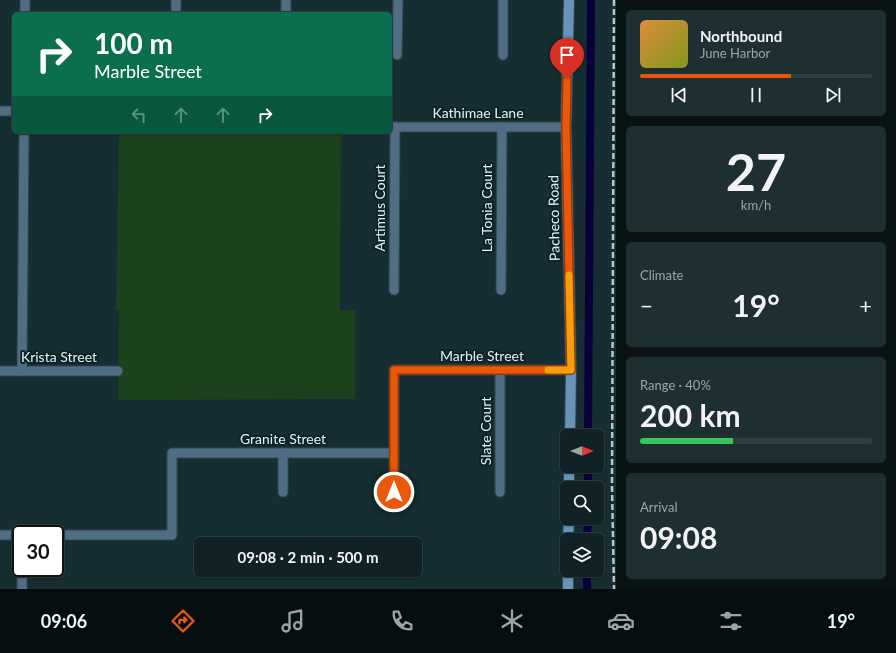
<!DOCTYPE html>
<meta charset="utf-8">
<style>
:root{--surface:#102225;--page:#1e2f32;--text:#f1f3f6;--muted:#9ca4a7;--line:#303f42;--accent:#ea580c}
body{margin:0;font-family:Lato,sans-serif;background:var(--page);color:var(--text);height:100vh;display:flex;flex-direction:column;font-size:15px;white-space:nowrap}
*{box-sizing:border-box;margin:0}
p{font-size:13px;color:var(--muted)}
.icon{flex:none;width:22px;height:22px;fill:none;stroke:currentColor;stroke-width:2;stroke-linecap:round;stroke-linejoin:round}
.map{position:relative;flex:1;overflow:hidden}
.drawer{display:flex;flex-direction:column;gap:10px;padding:10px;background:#091314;width:280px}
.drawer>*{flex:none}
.top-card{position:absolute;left:12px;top:12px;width:380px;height:122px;border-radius:6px;box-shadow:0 1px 3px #0004,0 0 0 1px var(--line);background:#0b6e4f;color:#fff;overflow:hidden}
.needle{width:26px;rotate:90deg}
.buttons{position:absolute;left:560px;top:429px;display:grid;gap:8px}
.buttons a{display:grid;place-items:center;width:44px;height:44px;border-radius:6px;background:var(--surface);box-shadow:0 1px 3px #0004,0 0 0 1px var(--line);font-size:20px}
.speed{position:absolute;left:12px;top:525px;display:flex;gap:8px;font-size:20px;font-weight:700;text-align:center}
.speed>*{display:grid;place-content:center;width:52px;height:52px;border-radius:50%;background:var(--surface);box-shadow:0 1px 3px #0004,0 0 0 1px var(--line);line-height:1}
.speed .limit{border:2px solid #111;border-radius:6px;background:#fff;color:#111}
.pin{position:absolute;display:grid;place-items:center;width:34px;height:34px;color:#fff;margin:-41px -17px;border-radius:50% 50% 50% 0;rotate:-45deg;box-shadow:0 0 4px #0007}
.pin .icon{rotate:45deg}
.me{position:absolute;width:44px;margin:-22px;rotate:0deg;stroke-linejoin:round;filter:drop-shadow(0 0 3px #0008)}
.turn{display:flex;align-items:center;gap:14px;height:84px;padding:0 16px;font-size:18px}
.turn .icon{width:52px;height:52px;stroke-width:2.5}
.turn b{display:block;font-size:28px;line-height:34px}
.lanes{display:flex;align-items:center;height:38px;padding:0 16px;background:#0003;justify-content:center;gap:20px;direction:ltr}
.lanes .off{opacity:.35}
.big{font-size:30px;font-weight:700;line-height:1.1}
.drawer .card{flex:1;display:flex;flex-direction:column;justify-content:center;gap:6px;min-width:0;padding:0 14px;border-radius:6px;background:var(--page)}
.drawer .dial{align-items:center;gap:0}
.dial b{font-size:52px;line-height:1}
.song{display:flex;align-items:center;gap:12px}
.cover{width:48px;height:48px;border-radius:6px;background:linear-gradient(135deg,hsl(30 70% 55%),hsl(70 70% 35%))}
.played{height:4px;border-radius:2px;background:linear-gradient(90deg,var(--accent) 65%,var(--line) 65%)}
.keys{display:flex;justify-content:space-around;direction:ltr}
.heat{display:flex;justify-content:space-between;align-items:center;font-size:22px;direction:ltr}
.charge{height:6px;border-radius:3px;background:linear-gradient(90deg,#34c759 40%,var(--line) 0)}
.trip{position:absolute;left:194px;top:537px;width:228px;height:40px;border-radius:6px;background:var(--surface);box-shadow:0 1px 3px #0004,0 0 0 1px var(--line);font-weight:700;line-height:40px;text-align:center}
.tabs{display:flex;height:64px;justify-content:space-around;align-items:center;background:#060e0f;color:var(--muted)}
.tabs .icon{width:28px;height:28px}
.tabs .on{color:var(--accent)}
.tabs b{font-size:18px;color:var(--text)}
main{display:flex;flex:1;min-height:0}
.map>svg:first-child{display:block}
.grass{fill:#1c411d}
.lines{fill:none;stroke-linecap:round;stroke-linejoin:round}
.canal{stroke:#09003b;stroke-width:8}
.street-casing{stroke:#33484c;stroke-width:11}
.secondary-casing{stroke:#33484c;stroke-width:12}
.street{stroke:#516d83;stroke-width:9}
.secondary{stroke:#6693b7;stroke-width:10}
.rail{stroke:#b8c7cb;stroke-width:2.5;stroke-dasharray:6 3;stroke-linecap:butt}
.route-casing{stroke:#983908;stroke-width:10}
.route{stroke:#ea580c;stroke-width:7}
.slow{stroke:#f59e0b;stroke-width:7}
.labels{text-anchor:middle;stroke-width:4;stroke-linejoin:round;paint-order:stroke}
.street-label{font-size:14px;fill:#e4f1f4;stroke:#0c2327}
</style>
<main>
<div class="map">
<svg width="616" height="589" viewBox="0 0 616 589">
<rect width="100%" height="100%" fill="#162d31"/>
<polygon class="grass" points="119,132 341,132 340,310 355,310 355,399 118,400 119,310 116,310"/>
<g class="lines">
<g class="canal">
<polyline points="588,436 591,0"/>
<polyline points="588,488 588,466"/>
<polyline points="587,540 588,518"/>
<polyline points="587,589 587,570"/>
</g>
<defs>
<g id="street">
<polyline points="25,14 25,0"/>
<polyline points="176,14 176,0"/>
<polyline points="286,14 286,0"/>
<polyline points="397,55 398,0"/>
<polyline points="503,55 503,0"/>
<polyline points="0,111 14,111"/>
<polyline points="390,127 566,127"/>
<polyline points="394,290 395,127"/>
<polyline points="501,290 502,127"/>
<polyline points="500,370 500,492"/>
<polyline points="0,371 118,371"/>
<polyline points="22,371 24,132"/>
<polyline points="283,453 283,492"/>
<polyline points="394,492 394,370 571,370"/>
<polyline points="0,535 21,535"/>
<polyline points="55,535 172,535 172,453 394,453"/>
<polyline points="22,589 22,568"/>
</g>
<g id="secondary">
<polyline points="569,0 566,127 571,370 570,436"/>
<polyline points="569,488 569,466"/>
<polyline points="568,540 569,518"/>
<polyline points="568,589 568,570"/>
</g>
</defs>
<use href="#street" class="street-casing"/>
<use href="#secondary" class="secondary-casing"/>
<use href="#street" class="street"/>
<use href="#secondary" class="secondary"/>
<polyline class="rail" points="614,0 612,486 614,589"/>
</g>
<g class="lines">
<defs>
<polyline id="route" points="394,492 394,370 571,370 566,127 567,79"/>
</defs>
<use href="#route" class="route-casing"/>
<use href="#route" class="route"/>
<polyline class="slow" points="548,370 571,370 569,275"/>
</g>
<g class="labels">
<g class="street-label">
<text x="478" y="118">Kathimae Lane</text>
<text transform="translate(380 208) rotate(-90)" y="5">Artimus Court</text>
<text transform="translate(487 208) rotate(-90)" y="5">La Tonia Court</text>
<text transform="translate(554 218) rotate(-91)" y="5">Pacheco Road</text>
<text x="482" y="361">Marble Street</text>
<text x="59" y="362">Krista Street</text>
<text transform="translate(486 431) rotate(-90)" y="5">Slate Court</text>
<text x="283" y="444">Granite Street</text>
</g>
</g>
</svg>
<div class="buttons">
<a><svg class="needle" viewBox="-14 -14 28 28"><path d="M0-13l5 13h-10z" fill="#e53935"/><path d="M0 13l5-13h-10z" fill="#9ca4a7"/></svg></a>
<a><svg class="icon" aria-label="search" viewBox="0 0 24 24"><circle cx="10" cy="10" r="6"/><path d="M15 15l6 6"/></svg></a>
<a><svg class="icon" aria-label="layers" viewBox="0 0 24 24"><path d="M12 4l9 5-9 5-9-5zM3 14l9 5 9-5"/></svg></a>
</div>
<div class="speed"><div class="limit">30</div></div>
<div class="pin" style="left:567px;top:79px;background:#d93025"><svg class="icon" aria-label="arrive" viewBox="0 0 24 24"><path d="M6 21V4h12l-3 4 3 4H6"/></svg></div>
<svg class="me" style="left:394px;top:492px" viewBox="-20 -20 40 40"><circle r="17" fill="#ea580c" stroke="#fff" stroke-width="3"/><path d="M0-11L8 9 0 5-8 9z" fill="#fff"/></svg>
<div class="trip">09:08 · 2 min · 500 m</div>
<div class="top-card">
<div class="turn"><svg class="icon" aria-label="right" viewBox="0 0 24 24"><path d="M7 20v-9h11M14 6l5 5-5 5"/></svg><div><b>100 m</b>Marble Street</div></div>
<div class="lanes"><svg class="icon off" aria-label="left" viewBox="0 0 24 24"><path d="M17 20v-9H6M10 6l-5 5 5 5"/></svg><svg class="icon off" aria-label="ahead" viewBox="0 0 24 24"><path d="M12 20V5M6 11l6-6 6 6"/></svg><svg class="icon off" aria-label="ahead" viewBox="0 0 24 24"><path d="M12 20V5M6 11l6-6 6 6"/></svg><svg class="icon" aria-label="right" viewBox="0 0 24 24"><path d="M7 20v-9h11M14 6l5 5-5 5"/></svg></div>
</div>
</div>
<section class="drawer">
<div class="card">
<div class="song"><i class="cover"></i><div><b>Northbound</b><p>June Harbor</p></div></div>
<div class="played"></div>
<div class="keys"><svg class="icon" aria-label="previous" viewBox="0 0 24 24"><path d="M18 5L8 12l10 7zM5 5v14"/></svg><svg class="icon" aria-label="pause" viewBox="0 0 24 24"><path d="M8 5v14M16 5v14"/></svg><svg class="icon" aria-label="next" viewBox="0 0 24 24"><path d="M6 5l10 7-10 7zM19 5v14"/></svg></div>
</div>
<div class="card dial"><b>27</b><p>km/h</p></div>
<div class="card"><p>Climate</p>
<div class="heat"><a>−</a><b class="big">19°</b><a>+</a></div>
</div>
<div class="card"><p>Range · 40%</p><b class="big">200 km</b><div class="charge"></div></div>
<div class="card"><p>Arrival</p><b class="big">09:08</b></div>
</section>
</main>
<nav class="tabs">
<b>09:06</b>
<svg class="icon on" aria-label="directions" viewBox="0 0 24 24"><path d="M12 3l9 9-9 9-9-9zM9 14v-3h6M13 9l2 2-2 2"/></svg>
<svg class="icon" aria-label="music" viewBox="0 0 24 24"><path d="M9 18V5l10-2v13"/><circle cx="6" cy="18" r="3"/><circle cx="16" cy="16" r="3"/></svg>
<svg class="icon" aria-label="phone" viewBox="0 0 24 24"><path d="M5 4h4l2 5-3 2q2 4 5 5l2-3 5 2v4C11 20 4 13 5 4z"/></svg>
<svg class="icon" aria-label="climate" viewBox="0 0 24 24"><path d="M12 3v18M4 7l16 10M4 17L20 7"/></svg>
<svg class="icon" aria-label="car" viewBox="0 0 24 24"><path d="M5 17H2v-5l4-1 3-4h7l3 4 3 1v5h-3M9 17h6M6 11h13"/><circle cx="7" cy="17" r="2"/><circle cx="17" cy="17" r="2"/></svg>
<svg class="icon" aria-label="filters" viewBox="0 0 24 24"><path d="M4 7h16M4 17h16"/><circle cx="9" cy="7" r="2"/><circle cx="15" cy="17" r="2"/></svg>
<b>19°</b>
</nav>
